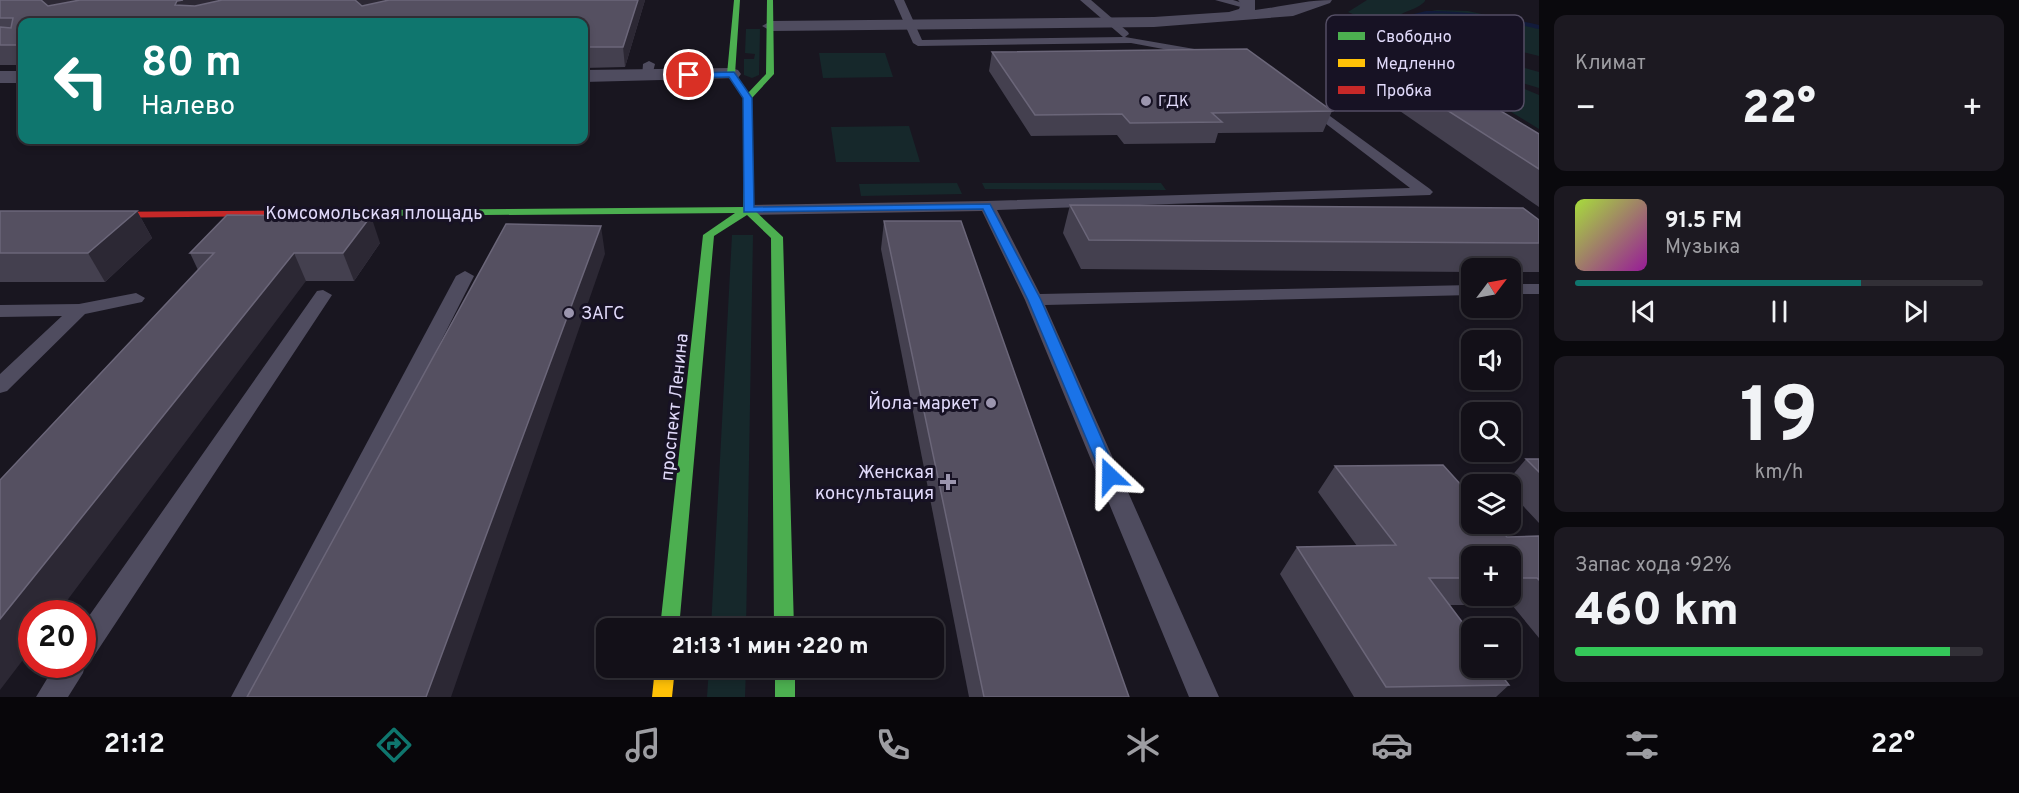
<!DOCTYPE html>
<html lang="ru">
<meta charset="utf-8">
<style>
:root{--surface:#131018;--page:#1c1921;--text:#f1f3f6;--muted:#9d9da2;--line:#323037;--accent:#0f766e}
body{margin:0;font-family:Overpass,sans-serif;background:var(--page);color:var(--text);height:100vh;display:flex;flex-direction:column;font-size:22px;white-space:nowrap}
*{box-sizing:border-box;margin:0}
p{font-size:20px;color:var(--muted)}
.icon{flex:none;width:33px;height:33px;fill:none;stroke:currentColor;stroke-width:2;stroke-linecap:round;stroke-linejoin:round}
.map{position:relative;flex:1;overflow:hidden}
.drawer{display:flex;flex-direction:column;gap:15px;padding:15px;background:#0a090d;width:480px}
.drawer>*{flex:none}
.banner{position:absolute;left:18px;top:18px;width:570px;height:126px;border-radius:12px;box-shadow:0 3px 9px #0003,0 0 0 2px var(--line);background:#0f766e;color:#fff;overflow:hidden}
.needle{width:39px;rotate:58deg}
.tools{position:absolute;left:1461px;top:258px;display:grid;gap:12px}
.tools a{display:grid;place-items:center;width:60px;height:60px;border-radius:12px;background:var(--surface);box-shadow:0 3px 9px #0003,0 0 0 2px var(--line);font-size:30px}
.speed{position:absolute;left:18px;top:600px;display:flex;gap:12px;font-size:30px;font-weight:700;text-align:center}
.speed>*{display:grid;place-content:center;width:78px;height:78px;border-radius:50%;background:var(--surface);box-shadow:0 3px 9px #0003,0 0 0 2px var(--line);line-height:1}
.speed .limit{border:9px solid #d22;background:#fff;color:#111}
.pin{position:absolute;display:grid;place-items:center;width:51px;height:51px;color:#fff;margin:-26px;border:3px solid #fff;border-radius:50%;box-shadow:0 2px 6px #0007}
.me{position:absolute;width:66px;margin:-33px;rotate:337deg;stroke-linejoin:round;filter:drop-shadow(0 0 4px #0008)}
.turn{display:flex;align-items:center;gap:21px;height:126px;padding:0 24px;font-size:27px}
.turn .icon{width:78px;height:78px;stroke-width:2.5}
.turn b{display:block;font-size:42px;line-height:51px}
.big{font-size:45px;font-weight:800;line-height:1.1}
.drawer .widget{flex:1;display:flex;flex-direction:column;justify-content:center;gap:9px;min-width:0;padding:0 21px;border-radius:12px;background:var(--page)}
.drawer .dial{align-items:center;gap:0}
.dial b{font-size:78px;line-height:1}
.song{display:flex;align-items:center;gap:18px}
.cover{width:72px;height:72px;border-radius:9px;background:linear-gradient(135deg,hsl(80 70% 55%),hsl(300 70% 35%))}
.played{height:6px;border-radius:3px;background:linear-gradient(90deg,var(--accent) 70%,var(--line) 70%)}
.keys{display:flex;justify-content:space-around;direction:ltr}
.heat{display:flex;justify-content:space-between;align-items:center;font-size:33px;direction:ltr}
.charge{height:9px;border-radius:4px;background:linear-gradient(90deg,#34c759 92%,var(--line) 0)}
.trip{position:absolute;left:596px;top:618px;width:348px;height:60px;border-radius:12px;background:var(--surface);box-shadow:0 3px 9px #0003,0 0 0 2px var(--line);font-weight:800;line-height:60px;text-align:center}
.menu{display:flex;height:96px;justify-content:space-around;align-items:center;background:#08060a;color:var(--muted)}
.menu .icon{width:42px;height:42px}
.menu .active{color:var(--accent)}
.menu b{font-size:27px;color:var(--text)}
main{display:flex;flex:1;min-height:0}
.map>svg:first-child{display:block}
.green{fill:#16282b}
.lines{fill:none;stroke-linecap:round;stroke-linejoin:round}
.stream{fill:#121b3b;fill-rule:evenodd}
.lane{fill:#4f4c5f;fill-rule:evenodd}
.street{fill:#4f4c5f;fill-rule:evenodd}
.fast{fill:#4caf50;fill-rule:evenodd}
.slow{fill:#ffc107;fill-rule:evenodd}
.jam{fill:#c62828;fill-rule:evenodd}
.wall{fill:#44404f;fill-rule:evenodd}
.shaded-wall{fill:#2c2834}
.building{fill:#555061;stroke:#6b6679;stroke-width:1.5}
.route{fill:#1a73e8;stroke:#114b97;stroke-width:1.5}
.poi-dot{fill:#9b95ae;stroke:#171224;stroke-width:2}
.labels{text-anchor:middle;stroke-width:6;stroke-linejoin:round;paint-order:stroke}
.far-poi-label{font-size:15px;fill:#e1dafa;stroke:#171224;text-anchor:start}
.street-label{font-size:18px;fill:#e1dafa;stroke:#171224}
.poi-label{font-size:18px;fill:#e1dafa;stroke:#171224;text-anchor:end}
.key{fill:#171224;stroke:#544e64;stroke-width:1.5}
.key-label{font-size:16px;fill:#e1dafa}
</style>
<main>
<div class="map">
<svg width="1539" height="697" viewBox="0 0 1539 697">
<rect width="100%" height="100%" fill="#191620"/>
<g class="green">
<path d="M1367 0H1425V1C1416 12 1397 10 1391 25L1369 21 1348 12Z"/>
<polygon points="1437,10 1468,11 1539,27 1539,56 1419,26 1412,18 1420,13"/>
<polygon points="746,29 760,29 759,75 752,78 744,75 744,59 754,59 755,54 745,53"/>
<polygon points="819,53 885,53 893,77 823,78"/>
<polygon points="1476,54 1539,72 1539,88 1454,62"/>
<polygon points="1508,82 1539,95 1539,129 1467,85"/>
<polygon points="909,126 920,162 836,162 831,127"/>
<polygon points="957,183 962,194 861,196 859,184"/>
<polygon points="982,183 1161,183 1166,190 985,189"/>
<polygon points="732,235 753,235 746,628 711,628"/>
<polygon points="709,668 746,668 745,697 707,697"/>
</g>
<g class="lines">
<path class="stream" d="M1426 11C1464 10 1502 17 1539 25V29C1512 23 1437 5 1412 18 1410 20 1407 22 1405 24L1400 23 1410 15Z"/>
<g class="lane">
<polygon points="894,0 904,0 922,40 1123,37 1080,0 1091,0 1128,32 1129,34 1125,37 1206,51 1212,54 1206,57 1131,43 918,46 913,43"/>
<polygon points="1215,0 1233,0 1253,6 1248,9"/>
<polygon points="1341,21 1345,22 1427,76 1417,78 1337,26 1336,24"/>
<polygon points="649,61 655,64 652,76 642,78 643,64"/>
<polygon points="1308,100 1430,189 1433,192 1430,195 997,210 1040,294 1472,285 1472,295 1045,305 1219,697 1189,697 1025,300 982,211 748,215 740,210 748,205 987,201 1410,188 1304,107 1304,101"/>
<polygon points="465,271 474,276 261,697 231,697 456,276"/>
<rect x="1510" y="284" width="29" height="10"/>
<polygon points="323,290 332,295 92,659 86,661 83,673 68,697 36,697 56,664 82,664 82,626 317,291"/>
<polygon points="136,293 145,298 142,302 85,314 7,391 0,393 0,374 62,316 0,317 0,305 79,304"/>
</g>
<g class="street">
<path d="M1238 0H1255V10C1281 7 1306 0 1332 0L1330 3 1293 16 1154 27 771 31 762 26 771 21 1154 17 1229 12 1239 9 1241 4Z"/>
<polygon points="731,68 738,70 741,74 738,78 584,82 584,70"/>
<rect x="0" y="71" width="22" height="12"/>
</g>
<g class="fast">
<polygon points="734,0 740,0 735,74 748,93 766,74 767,0 773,0 774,74 752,98 753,209 783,237 794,628 774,628 771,238 747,215 714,236 679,628 660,628 703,235 735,213 374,216 369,213 374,210 743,207 744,98 727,74"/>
<rect x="775" y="668" width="20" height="29"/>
</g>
<polygon class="slow" points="655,668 675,668 672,697 652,697"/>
<polygon class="jam" points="374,210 378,211 378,215 93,218 88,215 93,212"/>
</g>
<g class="wall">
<polygon points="0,0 645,0 625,67 584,68 584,22 22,22 22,65 0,65"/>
<polygon points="992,52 1332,111 1323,132 1218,133 1215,143 1124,144 1117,135 1031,136 989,71"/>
<polygon points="1392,75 1539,134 1539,207 1381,98"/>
<polygon points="1070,205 1539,220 1539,272 1510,272 1510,268 1472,268 1472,272 1081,269 1063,233"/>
<polygon points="0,211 137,211 152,238 105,282 0,282"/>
<polygon points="884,221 1129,697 969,697 881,249"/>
<polygon points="380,243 354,281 306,281 198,270 190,253"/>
<polygon points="1526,459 1539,459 1539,523 1510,492 1510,484 1505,484"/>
<path d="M1335 466 1507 537 1539 536V638L1512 605H1449L1509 685 1496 697H1354L1280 574 1297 547 1357 546 1318 492ZM1472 556H1510V596H1472Z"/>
</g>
<g class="shaded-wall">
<polygon points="41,0 107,0 50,18"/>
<polygon points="183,0 258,0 184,20 175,5 177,1"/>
<polygon points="355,0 421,0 360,18"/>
<polygon points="638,0 645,0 625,67 623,47"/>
<polygon points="137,211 152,238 105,282 88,253"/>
<polygon points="371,216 380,243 354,281 343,253"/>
<polygon points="601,226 605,254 451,697 426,697"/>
<polygon points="294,253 306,281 57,614 32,614 32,648 0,690 0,619"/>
</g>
<g class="building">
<polygon points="0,0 41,0 48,6 80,0 183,0 177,1 175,5 195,6 222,0 355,0 362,6 389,0 638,0 623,47 584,47 584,22 22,22 22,45 0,45 0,27 11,28 13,18 0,18"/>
<polygon points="1247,49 1332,111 1212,113 1222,122 1130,123 1122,114 1035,115 992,52"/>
<polygon points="1406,54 1539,134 1539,169 1392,75"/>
<polygon points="1070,205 1523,208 1539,220 1539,243 1089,240"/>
<polygon points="0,211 137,211 88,253 0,253"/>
<polygon points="227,215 371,216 343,253 294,253 0,619 0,480 214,253 190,253"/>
<polygon points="884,221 961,221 1129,697 984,697"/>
<polygon points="506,224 601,226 426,697 247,697"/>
<polygon points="1526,459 1539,459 1539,472"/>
<polygon points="1443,465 1472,497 1472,524 1495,524 1507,537 1539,536 1539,580 1537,578 1510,578 1510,556 1472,556 1472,578 1429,578 1472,635 1472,668 1496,668 1509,685 1386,687 1297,547 1396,545 1335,466"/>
</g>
<polygon class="route" points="734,72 752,98 754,207 990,204 1041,300 1118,476 1116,481 1104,481 1102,476 1028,300 983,209 744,212 743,98 729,77 689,78 685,75 689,73"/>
<g class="poi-dot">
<circle cx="1146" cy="101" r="6"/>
<circle cx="569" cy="313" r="6"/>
<circle cx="991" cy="403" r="6"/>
<path d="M945 473h6v6h6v6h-6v6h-6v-6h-6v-6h6z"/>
</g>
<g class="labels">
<g class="far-poi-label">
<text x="1158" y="106">ГДК</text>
</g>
<g class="street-label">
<text x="374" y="219">Комсомольская площадь</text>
<text transform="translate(674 407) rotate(-84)" y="6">проспект Ленина</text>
</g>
<g class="poi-label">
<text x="581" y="319" text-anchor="start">ЗАГС</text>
<text x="979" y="409">Йола-маркет</text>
<text x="934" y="478">Женская<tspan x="934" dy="21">консультация</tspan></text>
</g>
</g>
<rect x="1326" y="15" width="198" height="96" rx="9" class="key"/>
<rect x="1338" y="32" width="27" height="8" fill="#4caf50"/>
<rect x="1338" y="59" width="27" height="8" fill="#ffc107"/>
<rect x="1338" y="86" width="27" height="8" fill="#c62828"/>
<g class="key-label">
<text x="1376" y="42">Свободно</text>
<text x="1376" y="69">Медленно</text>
<text x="1376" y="96">Пробка</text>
</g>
</svg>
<div class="tools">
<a><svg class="needle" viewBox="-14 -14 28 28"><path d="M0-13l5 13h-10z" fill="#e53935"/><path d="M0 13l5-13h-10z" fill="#9d9da2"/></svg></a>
<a><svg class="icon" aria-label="sound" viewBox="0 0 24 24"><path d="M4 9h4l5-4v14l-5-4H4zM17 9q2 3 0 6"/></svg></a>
<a><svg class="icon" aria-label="search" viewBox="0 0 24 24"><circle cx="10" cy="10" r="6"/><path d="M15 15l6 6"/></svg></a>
<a><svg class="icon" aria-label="layers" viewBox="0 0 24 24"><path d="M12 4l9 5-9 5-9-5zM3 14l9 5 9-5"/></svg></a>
<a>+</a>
<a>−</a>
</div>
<div class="speed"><div class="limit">20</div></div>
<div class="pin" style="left:689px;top:75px;background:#d93025"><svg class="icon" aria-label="arrive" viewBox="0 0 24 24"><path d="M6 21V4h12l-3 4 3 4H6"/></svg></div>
<svg class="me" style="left:1110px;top:476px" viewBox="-20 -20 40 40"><path d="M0-17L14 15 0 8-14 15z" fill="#1a73e8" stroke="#fff" stroke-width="4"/></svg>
<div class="trip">21:13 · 1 мин · 220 m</div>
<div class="banner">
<div class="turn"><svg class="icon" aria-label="left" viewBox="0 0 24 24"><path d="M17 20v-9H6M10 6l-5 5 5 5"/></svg><div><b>80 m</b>Налево</div></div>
</div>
</div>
<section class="drawer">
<div class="widget"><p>Климат</p>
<div class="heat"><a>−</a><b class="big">22°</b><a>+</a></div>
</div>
<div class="widget">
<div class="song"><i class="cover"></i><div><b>91.5 FM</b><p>Музыка</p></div></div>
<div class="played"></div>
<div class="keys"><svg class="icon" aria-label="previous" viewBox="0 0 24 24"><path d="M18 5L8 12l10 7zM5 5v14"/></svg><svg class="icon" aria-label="pause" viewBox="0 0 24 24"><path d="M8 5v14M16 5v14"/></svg><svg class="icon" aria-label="next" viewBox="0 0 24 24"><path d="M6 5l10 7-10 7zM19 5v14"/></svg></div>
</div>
<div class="widget dial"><b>19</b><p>km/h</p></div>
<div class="widget"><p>Запас хода · 92%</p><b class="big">460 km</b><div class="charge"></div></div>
</section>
</main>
<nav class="menu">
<b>21:12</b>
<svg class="icon active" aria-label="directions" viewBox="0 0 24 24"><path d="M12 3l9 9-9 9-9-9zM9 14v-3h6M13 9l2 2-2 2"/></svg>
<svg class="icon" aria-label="music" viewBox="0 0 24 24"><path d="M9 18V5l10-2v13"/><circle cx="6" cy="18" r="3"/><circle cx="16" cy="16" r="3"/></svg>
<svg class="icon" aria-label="phone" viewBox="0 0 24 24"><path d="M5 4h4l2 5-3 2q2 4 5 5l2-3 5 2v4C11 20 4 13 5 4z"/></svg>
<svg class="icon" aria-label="climate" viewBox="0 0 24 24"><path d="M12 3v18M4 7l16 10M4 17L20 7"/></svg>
<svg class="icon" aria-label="car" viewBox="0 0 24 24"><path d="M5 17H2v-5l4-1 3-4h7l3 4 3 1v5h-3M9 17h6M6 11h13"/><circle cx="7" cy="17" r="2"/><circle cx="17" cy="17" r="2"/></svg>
<svg class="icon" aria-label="filters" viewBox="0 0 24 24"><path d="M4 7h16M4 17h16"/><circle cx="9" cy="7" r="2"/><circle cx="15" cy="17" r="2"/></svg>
<b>22°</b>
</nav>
